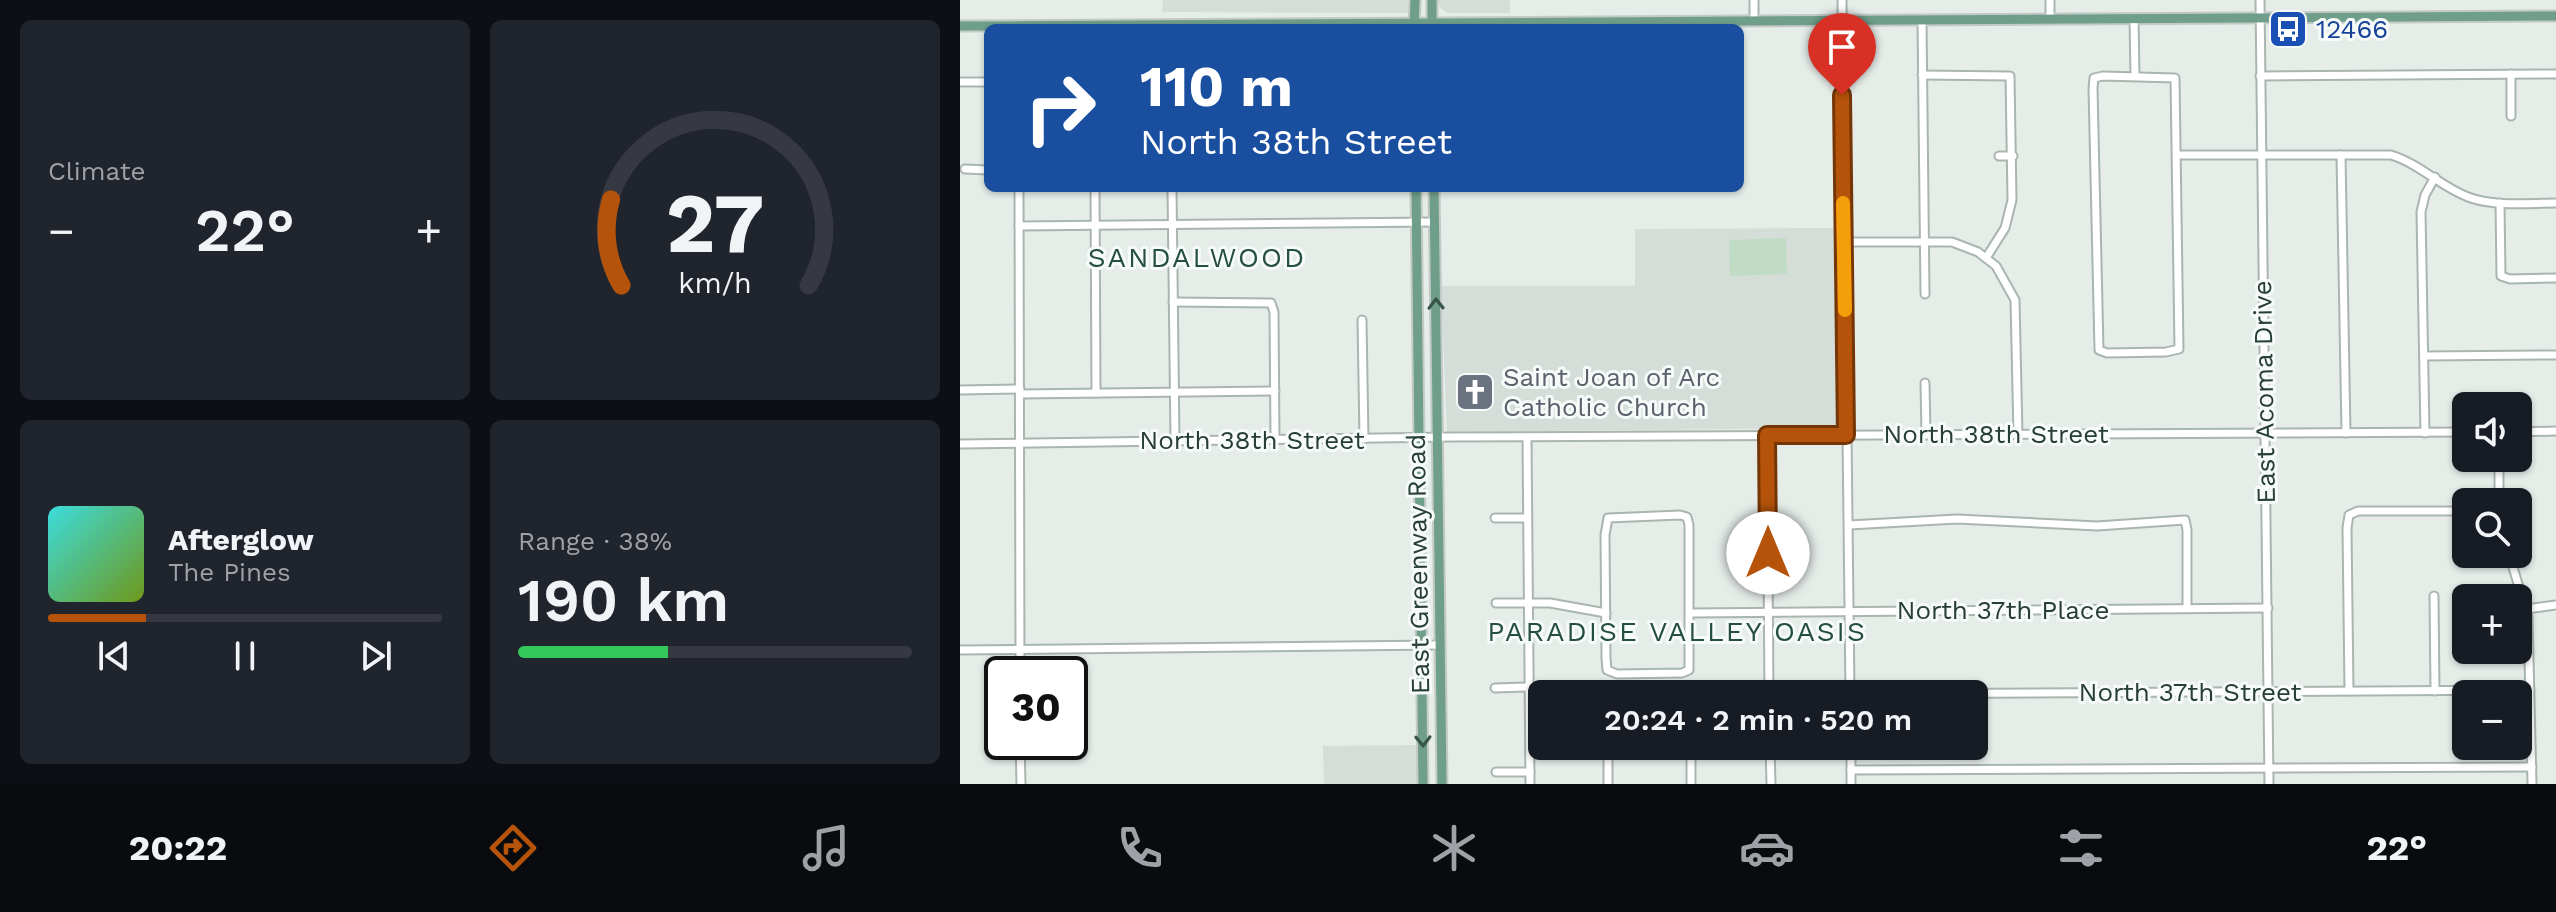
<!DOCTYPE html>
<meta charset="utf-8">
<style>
:root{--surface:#171b24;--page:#20242c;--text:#f1f3f6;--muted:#9ea1a6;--line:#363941;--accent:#b45309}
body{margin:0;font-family:"Work Sans",sans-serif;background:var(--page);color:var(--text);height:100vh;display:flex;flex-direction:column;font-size:30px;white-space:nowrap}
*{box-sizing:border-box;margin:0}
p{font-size:26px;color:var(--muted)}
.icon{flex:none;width:44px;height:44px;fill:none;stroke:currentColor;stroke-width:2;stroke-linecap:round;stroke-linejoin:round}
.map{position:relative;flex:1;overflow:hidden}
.details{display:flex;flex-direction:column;gap:20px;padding:20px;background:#0d0f14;width:960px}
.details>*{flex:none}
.top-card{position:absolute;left:24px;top:24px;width:760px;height:168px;border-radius:12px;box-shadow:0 2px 6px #0004;background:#1a4fa0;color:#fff;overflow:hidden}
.controls{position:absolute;left:1492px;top:392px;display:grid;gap:16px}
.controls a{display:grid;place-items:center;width:80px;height:80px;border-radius:12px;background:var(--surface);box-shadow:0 2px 6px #0004;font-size:40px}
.speed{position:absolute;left:24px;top:656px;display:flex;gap:16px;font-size:40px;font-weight:700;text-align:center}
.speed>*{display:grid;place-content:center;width:104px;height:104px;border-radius:50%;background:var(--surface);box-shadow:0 2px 6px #0004;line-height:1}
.speed .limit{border:4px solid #111;border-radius:12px;background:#fff;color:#111}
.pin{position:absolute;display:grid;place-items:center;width:68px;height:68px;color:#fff;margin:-82px -34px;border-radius:50% 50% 50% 0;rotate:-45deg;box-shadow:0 0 8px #0007}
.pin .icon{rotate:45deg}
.me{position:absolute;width:88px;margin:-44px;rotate:0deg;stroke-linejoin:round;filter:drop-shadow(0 0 6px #0008)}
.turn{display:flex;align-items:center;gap:28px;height:168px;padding:0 24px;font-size:36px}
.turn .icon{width:104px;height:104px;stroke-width:2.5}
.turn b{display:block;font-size:56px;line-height:68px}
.big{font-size:60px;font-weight:600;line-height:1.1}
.details .tile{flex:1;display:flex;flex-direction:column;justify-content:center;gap:12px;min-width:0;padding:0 28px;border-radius:12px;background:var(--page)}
.details .dial{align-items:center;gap:0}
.dial svg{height:208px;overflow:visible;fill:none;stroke:var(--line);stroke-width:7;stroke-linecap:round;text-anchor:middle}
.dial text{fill:var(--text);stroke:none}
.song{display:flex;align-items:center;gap:24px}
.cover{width:96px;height:96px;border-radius:12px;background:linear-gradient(135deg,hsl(180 70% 55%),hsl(80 70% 35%))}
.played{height:8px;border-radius:4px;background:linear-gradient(90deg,var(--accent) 25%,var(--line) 25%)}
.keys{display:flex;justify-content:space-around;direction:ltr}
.heat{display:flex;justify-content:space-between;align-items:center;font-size:44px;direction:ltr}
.charge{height:12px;border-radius:6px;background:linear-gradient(90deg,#34c759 38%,var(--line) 0)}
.details .tiles{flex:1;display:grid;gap:20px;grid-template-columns:repeat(2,1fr)}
.trip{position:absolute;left:568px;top:680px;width:460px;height:80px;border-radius:12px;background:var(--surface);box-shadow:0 2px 6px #0004;font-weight:600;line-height:80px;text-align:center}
.tabs{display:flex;height:128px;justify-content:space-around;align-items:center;background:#090b0e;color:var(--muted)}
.tabs .icon{width:56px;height:56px}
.tabs .current{color:var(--accent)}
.tabs b{font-size:36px;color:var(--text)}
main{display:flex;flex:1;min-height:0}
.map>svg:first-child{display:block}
.built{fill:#d4ddd8}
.green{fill:#c1dcc4}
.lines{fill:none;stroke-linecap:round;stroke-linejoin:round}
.minor-casing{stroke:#a9b5af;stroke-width:11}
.major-casing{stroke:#c2c9c6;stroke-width:13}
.minor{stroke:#fff;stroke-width:7}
.major{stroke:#6f9f8b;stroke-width:9}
.oneway{stroke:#38564a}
.route-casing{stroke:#753606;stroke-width:20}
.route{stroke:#b45309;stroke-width:14}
.slow{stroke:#f59e0b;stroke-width:14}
.labels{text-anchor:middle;stroke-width:6;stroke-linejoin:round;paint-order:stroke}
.transit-label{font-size:26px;fill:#164399;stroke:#f6faf8;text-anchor:start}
.worship-label{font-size:26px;fill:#5b616d;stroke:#f6faf8;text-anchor:start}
.street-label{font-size:26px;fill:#263e34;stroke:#f6faf8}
.neighbourhood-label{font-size:28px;letter-spacing:2px;fill:#244f3e;stroke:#f6faf8}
</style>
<main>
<section class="details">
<div class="tiles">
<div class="tile"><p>Climate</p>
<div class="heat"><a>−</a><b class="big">22°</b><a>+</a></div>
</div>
<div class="tile dial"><svg viewBox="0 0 100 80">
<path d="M14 69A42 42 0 1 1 86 69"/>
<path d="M14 69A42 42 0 0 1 10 36" stroke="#b45309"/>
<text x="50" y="56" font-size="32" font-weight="700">27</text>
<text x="50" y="72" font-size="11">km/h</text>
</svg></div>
<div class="tile">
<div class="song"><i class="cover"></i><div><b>Afterglow</b><p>The Pines</p></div></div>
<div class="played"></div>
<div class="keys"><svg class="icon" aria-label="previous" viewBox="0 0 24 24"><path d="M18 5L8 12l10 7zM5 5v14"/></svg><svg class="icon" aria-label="pause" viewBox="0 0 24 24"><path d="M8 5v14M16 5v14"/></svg><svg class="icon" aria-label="next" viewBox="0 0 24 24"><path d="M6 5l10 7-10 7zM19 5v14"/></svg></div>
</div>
<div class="tile"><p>Range · 38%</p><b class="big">190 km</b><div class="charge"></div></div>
</div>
</section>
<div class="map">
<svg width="1596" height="784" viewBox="0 0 1596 784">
<rect width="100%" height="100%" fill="#e6ede9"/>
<g class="built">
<polygon points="203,0 448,0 448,13 202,12"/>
<polygon points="478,0 550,0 550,13 487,13 479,6"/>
<polygon points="876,228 877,428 487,432 481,286 675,286 675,229"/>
<polygon points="458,745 459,784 364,784 363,746"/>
</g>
<polygon class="green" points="826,238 827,274 770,276 769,240"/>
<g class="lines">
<defs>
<g id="minor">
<polyline points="882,0 890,694"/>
<polyline points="1300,0 1309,784"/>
<polyline points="1174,18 1175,76"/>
<polyline points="1090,19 1090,0"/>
<polyline points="962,20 965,294"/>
<polyline points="794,21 794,0"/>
<polyline points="1551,74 1551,116"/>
<polyline points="962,75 1050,76 1052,200 1045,228 1026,258"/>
<polygon points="1143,76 1215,78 1219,349 1206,352 1147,353 1139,350 1133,88 1134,78"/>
<polyline points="1300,76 1596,74"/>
<polyline points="0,82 28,82"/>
<path d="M1217 155H1431C1460 164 1481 187 1508 197 1535 207 1568 203 1596 203"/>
<polyline points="1381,155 1386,433"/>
<polyline points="1039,156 1053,156"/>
<polyline points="5,169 28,170"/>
<polyline points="59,188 60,674"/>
<polyline points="135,188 136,393"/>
<polyline points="212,188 215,441"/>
<polyline points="1540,203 1541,276 1550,279 1596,278"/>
<polyline points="59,226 475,222"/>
<polyline points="884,242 992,242 1018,252 1036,266 1055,300 1058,435"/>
<polyline points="213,302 311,303 314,312 315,440"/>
<polyline points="402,320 404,439"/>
<polyline points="1464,356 1596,355"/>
<polyline points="965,383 966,435"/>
<polyline points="0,390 60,389"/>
<polyline points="60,394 315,391"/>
<polyline points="1558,432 1596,431"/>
<polyline points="1465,433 1461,212 1465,195 1475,177"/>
<polyline points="807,435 809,694"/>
<polyline points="567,437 570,784"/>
<polyline points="0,444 490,437 1506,432"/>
<polyline points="1539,458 1539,502"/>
<polygon points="720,515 727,517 729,525 729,670 722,673 657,674 647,670 646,658 645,535 648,518"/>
<polyline points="535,518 567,518"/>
<polyline points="889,525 997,519 1137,526 1225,520 1227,530 1227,608"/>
<polyline points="1549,554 1568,617 1572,784"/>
<polyline points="1474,596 1475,691"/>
<polyline points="536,603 590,603 646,613"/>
<polyline points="1566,609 1596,605"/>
<polyline points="730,613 1308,608"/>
<polyline points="0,650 480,645"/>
<polyline points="535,688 569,687"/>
<polyline points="1389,691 1387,528 1389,515 1398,511 1506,511"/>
<polyline points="890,694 1570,690"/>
<polyline points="60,742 61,784"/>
<polyline points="810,746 811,784"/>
<polyline points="731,757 731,784"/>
<polyline points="648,758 648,784"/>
<polyline points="891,770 1572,767"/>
<polyline points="536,772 570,772"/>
<polyline points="891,784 891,746"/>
</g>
<g id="major">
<polyline points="0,26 1596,16"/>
<polyline points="454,28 455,0"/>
<polyline points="472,28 472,0"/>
<polyline points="456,188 463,784"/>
<polyline points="474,188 482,784"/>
</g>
</defs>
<use href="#minor" class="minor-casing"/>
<use href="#major" class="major-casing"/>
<use href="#minor" class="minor"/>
<use href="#major" class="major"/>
</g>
<defs><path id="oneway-chevron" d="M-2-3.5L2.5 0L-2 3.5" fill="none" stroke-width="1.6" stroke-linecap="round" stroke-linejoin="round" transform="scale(2)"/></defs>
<g class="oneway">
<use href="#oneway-chevron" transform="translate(476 304) rotate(-91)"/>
<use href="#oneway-chevron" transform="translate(463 741) rotate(89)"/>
</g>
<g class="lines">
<defs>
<polyline id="route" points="808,553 807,435 886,435 882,95"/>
</defs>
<use href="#route" class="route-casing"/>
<use href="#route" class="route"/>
<polyline class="slow" points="883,203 885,310"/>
</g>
<defs>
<symbol id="bus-square" viewBox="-11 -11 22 22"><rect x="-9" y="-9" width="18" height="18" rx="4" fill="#1a4fb4" stroke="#f6faf8"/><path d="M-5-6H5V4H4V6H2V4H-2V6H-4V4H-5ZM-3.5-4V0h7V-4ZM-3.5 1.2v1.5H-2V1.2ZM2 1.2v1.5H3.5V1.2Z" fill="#fff"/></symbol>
<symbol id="church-square" viewBox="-11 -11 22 22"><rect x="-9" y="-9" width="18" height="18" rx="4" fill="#6b7280" stroke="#f6faf8"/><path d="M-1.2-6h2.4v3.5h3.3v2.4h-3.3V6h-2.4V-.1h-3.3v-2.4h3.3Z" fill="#fff"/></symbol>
</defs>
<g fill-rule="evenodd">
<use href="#bus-square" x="1306" y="7" width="44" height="44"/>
<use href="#church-square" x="493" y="370" width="44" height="44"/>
</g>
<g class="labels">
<g class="transit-label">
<text x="1356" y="38">12466</text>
</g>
<g class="worship-label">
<text x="543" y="386">Saint Joan of Arc<tspan x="543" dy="30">Catholic Church</tspan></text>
</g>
<g class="street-label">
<text transform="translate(1304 392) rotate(-91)" y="9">East Acoma Drive</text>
<text x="1036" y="443">North 38th Street</text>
<text x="292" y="449">North 38th Street</text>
<text transform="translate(458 564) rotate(-91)" y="9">East Greenway Road</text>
<text x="1043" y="619">North 37th Place</text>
<text x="1230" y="701">North 37th Street</text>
</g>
<g class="neighbourhood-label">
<text x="237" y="267">SANDALWOOD</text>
<text x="717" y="641">PARADISE VALLEY OASIS</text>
</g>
</g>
</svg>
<div class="controls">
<a><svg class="icon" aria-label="sound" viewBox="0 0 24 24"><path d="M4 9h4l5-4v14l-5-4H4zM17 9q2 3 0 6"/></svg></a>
<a><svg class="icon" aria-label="search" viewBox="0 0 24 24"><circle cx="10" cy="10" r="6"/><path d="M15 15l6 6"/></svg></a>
<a>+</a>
<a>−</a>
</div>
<div class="speed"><div class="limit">30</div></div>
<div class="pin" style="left:882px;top:95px;background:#d93025"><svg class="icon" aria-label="arrive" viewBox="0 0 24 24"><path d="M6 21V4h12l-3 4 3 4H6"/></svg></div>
<svg class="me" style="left:808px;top:553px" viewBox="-20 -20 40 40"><circle r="19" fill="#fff"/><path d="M0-13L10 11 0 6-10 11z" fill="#b45309"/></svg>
<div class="trip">20:24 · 2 min · 520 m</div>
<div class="top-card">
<div class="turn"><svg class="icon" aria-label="right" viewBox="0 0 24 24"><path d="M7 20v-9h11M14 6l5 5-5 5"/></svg><div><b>110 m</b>North 38th Street</div></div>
</div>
</div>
</main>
<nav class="tabs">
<b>20:22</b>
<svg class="icon current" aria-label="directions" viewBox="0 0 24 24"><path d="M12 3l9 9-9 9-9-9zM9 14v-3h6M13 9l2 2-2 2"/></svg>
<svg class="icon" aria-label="music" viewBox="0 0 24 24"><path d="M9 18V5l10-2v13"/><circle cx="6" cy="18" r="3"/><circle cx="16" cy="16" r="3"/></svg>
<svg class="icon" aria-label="phone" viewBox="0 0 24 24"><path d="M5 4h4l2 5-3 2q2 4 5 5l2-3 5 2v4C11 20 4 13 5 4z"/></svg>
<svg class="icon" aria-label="climate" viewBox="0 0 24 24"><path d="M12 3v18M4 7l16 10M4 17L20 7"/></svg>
<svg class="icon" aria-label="car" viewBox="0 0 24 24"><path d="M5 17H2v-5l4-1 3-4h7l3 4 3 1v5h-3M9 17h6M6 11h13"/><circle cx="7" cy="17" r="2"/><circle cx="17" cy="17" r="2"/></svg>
<svg class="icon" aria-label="filters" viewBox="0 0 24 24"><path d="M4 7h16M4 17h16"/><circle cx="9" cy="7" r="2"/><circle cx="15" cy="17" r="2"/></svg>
<b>22°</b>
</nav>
